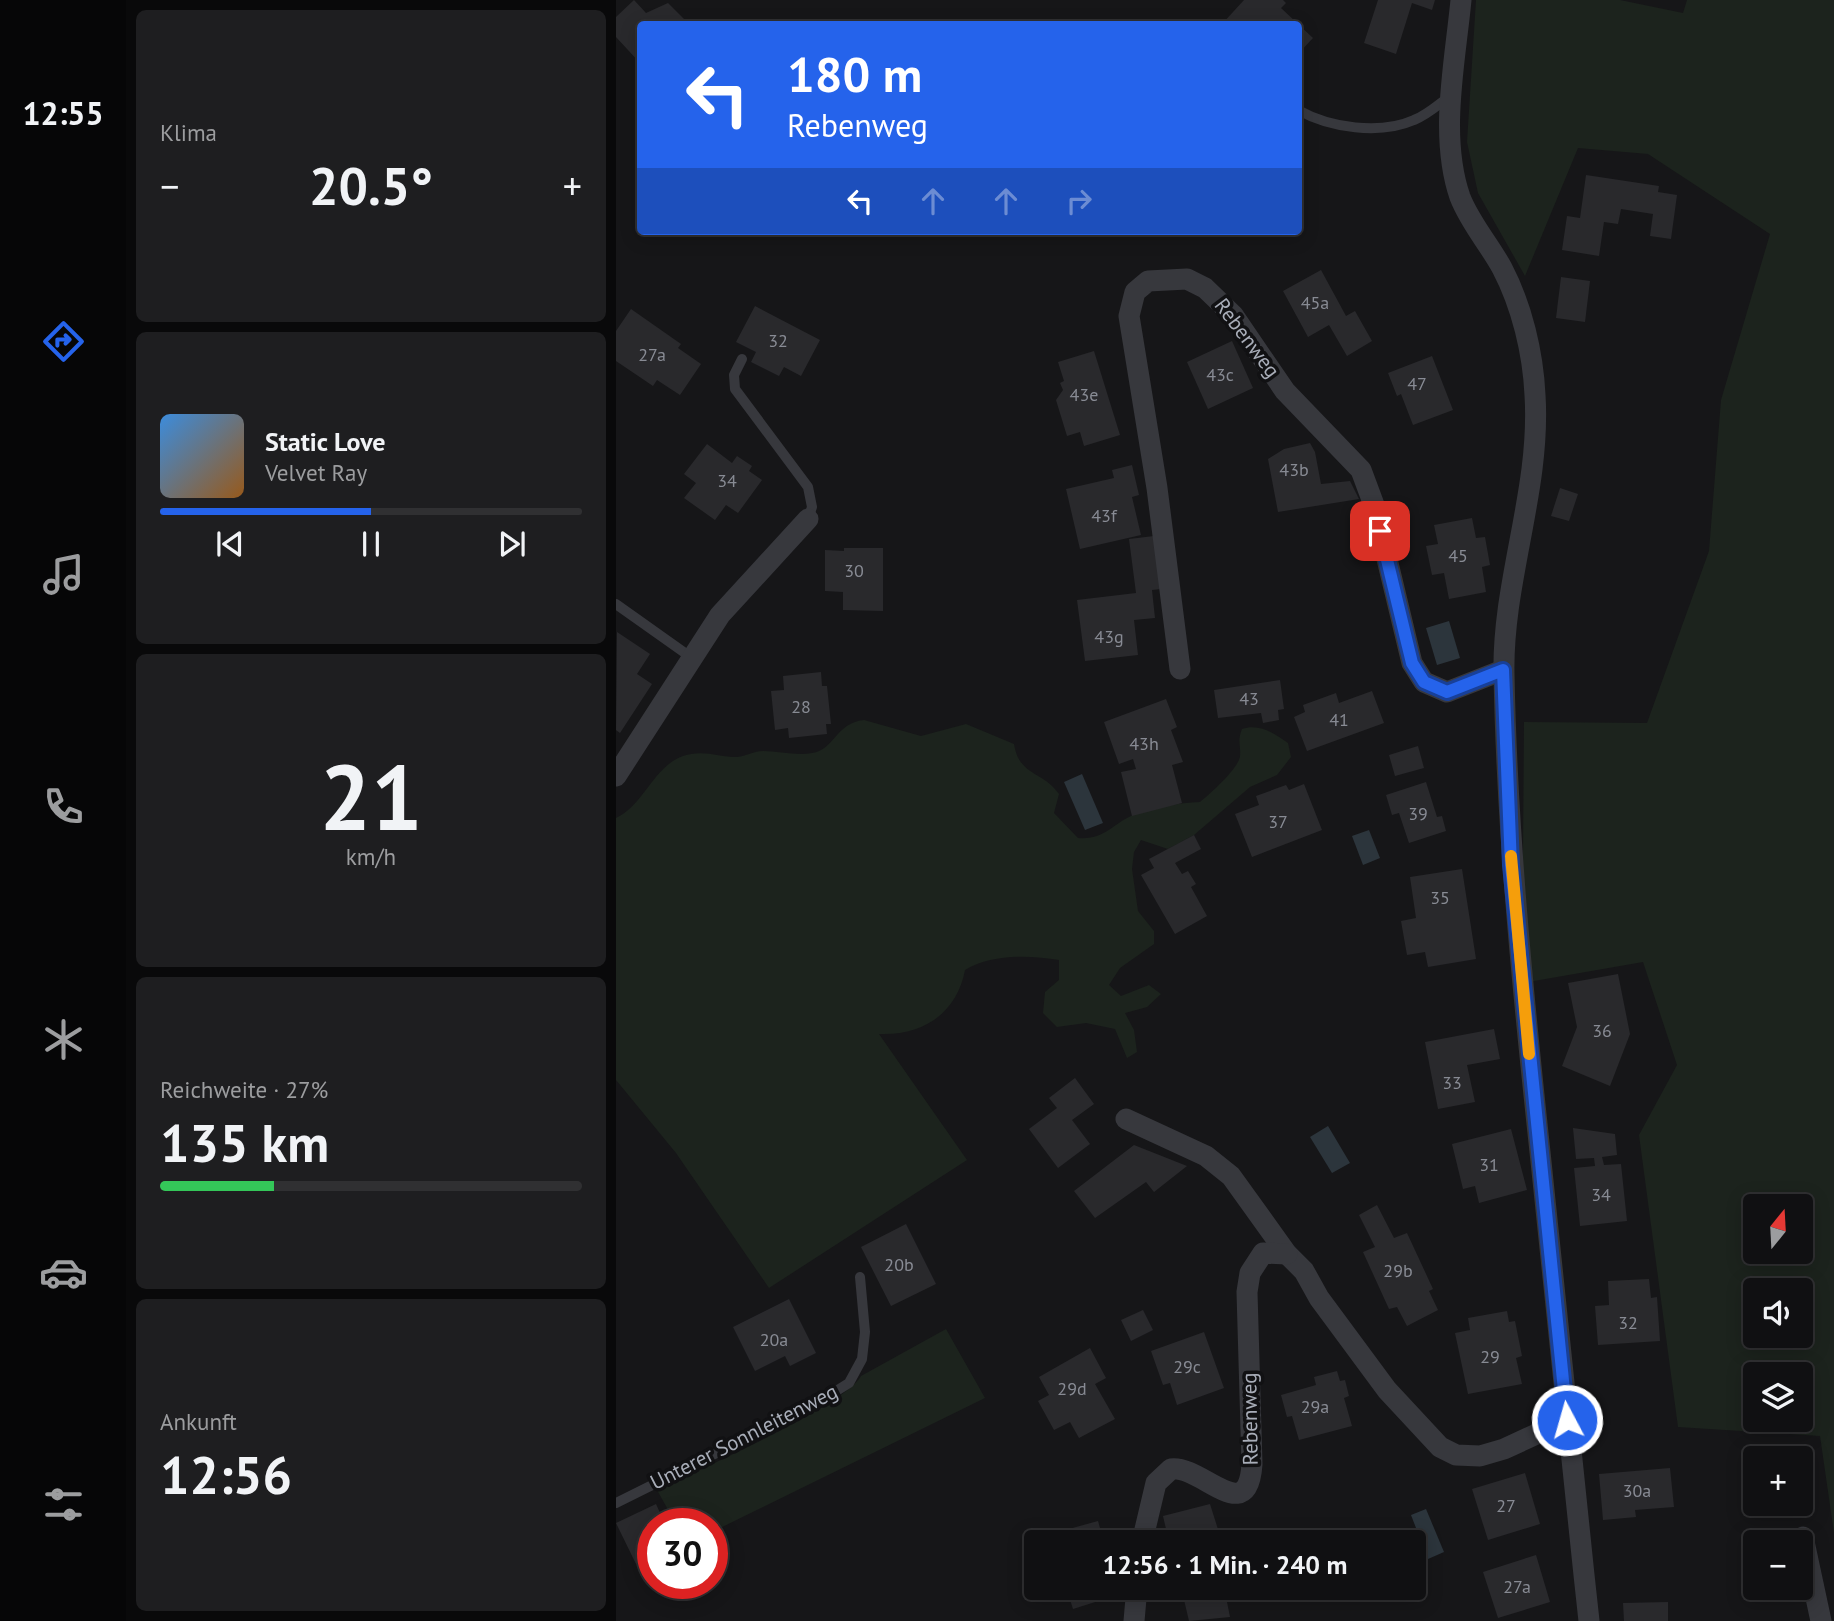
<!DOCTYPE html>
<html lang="de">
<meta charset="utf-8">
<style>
:root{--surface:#101012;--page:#1e1e20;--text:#f1f3f6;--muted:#9c9d9f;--line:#303032;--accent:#2563eb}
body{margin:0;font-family:"PT Sans",sans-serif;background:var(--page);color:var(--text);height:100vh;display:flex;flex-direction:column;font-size:26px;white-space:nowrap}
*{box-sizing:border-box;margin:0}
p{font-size:23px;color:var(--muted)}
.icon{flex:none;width:38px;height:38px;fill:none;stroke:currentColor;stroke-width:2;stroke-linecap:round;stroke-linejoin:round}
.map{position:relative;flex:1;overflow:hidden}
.side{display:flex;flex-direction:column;gap:10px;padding:10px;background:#09090a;width:490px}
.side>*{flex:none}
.guide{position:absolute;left:21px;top:21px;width:665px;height:214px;border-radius:7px;box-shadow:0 4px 18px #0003,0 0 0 2px var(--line);background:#2563eb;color:#fff;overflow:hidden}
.needle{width:46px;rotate:18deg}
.buttons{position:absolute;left:1127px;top:1194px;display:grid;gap:14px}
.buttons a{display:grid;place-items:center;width:70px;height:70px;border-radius:7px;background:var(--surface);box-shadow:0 4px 18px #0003,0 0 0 2px var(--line);font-size:35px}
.speed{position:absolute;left:21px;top:1508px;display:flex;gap:14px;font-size:35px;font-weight:700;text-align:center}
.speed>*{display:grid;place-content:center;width:91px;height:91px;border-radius:50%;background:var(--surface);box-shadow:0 4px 18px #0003,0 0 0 2px var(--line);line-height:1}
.speed .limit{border:10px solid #d22;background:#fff;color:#111}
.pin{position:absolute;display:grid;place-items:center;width:60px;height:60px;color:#fff;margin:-30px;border-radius:14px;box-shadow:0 4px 10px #0006}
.me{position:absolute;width:77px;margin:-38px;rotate:354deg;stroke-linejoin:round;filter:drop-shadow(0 0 5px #0008)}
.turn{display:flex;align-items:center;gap:24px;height:147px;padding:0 35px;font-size:32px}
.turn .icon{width:91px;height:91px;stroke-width:2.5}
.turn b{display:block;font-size:49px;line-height:60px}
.lanes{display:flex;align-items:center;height:66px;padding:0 35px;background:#0003;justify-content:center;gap:35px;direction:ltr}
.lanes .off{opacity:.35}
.big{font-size:52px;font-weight:800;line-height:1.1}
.side .tile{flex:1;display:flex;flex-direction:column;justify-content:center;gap:10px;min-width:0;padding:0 24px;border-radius:10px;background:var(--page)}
.side .dial{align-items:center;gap:0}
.dial b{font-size:91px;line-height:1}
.song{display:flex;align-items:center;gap:21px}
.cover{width:84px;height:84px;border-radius:10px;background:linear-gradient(135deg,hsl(210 70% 55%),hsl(30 70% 35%))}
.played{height:7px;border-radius:4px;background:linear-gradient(90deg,var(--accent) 50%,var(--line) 50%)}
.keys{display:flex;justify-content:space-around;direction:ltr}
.heat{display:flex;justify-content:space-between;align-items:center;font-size:38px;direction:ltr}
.charge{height:10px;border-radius:5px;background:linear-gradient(90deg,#34c759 27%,var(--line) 0)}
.trip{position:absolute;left:408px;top:1530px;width:402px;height:70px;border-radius:7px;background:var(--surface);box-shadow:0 4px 18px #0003,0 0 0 2px var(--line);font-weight:800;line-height:70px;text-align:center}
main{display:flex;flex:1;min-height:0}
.tabs{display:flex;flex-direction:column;width:126px;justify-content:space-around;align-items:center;background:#060607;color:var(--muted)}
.tabs .icon{width:49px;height:49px}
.tabs .current{color:var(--accent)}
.tabs b{font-size:32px;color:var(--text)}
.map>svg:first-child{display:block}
.green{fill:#1c231d;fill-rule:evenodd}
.water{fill:#2c353c}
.building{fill:#29292c}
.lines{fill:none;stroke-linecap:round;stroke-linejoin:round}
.lane{stroke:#37383d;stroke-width:10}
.street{stroke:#37383d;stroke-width:21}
.route-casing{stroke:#184099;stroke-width:18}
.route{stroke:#2563eb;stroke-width:12}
.slow{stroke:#f59e0b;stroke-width:12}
.labels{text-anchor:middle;stroke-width:7;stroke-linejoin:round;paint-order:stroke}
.number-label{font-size:18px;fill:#888b94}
.street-label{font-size:21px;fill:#a8adb8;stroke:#111113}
</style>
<main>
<nav class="tabs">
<b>12:55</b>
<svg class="icon current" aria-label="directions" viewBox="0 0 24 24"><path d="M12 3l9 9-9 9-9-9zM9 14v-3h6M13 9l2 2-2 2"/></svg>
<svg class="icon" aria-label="music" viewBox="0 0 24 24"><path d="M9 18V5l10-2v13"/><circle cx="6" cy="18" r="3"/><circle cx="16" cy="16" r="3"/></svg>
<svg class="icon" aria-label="phone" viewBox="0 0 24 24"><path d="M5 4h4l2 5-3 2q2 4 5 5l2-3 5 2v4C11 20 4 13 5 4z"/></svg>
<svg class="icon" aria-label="climate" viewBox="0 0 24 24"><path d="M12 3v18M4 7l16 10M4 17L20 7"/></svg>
<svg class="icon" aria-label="car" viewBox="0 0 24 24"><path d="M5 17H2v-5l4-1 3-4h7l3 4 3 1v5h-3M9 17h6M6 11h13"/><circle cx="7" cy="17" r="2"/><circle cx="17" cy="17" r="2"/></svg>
<svg class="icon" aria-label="filters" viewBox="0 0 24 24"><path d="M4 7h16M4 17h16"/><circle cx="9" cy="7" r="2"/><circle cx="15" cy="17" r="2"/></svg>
</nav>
<section class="side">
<div class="tile"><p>Klima</p>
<div class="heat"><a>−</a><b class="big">20.5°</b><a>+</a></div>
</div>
<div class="tile">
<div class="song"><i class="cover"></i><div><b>Static Love</b><p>Velvet Ray</p></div></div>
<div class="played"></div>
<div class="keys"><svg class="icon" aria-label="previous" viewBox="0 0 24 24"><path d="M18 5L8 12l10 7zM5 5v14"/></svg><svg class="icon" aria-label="pause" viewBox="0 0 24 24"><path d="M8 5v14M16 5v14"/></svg><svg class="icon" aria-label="next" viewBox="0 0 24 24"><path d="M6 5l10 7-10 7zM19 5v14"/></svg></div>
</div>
<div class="tile dial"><b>21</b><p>km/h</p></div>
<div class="tile"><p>Reichweite · 27%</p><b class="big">135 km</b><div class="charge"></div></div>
<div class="tile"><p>Ankunft</p><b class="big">12:56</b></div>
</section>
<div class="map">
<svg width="1218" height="1621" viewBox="0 0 1218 1621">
<rect width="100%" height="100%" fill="#161618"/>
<g class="green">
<path d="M860 0H1004L1067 13 1071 0H1218V1533L1204 1436 1062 1427 1023 1135 1061 1065 1027 962 906 983 908 722 1031 723 1093 551 1105 400 1154 234 1032 154 962 148 909 276 862 193 851 142ZM1139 1206H1185V1251H1139ZM1139 1290H1185V1335H1139ZM1139 1374H1185V1419H1139Z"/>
<path d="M248 720 305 736 350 724 398 744C403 776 427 771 443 794L438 813 462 838C489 840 496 824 517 815 537 807 563 803 584 802 594 794 623 768 624 756 625 745 621 741 626 729 643 723 658 733 672 743L675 757 661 775 634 787 578 835 552 849 525 840 518 852 516 869 522 911 538 931V944L504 968 493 985 505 996 533 985 545 994 531 1007 509 1013 518 1030 521 1052 511 1058 499 1029 470 1023 441 1027 427 1013 429 992 443 980V960C413 955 376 954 349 970 341 1013 307 1036 263 1034L351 1160 153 1288 60 1153 0 1080V818C27 806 38 766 67 756 86 749 103 757 121 757 130 756 138 751 147 751 162 751 181 756 196 753 219 750 219 723 248 720Z"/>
<path d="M330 1329 369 1398 96 1532V1524H60L41 1490C80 1471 229 1406 245 1376Z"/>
</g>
<g class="water">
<polygon points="833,621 844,658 821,665 810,628"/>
<polygon points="466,774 487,823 469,830 448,782"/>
<polygon points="753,830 764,858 747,865 736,836"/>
<polygon points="712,1126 734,1163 716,1173 694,1137"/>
<polygon points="810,1509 828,1552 812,1559 795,1515"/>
</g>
<g class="building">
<polygon points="18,0 30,13 52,3 73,24 24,24 24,63 0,37 0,17"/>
<polygon points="628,0 667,0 670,3 665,8 697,38 682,54 682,24 606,24"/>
<polygon points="762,0 819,0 816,10 796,3 780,54 748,43"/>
<polygon points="970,175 1043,186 1042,192 1061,195 1055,239 1034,236 1037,214 1005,209 1002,224 988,222 983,256 946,250 951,216 964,218"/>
<polygon points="705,270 730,316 739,311 756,341 731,356 713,325 692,337 667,291"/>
<polygon points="945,277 974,281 969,322 940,318"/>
<polygon points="139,306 204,340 185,376 168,367 163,376 135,362 140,352 120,342"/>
<polygon points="15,309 65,344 62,348 85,364 64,395 41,380 37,386 0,361 0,331"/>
<polygon points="616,341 637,388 592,409 571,362"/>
<polygon points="478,351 504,435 468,446 464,432 451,436 440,400 447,390 444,383 448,381 442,362"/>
<polygon points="816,356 837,410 797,425 785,394 781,396 772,373"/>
<polygon points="694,443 699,452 705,484 734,481 743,499 662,512 652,459 668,449"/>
<polygon points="91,444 116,463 121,456 136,466 133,471 146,480 122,513 110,505 99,520 68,498 80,483 68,474"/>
<polygon points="516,465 523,495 516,497 525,535 464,549 450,489 498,478 496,470"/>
<polygon points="944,488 962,494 953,521 935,516"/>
<polygon points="856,518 860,538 869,537 874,565 866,567 870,592 833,599 828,573 816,575 810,546 822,544 818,525"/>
<polygon points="538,536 545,589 536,590 539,618 518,620 522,655 469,661 461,600 520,593 513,539"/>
<polygon points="228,548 267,548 267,611 227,610 227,592 209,591 209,550 228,551"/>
<polygon points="1,632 34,654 21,674 36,684 4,733 0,730"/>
<polygon points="205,672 206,686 211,686 215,724 210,724 211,734 173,738 172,728 159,730 155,691 168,690 167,676"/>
<polygon points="664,680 668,709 662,710 663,720 647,723 645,713 602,718 598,690"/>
<polygon points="756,691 768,723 691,751 678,717 689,712 687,705 720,693 723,703"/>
<polygon points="550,699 561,727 555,730 567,762 556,765 566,803 516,816 505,772 520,769 517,759 503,764 488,722"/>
<polygon points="802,746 808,768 779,776 773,755"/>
<polygon points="810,782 821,817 826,816 830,831 793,843 783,813 776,815 770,795"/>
<polygon points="688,784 706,830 636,857 619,814 643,805 640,796 670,785 673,790"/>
<polygon points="578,835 585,849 559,863 566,874 572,871 580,884 575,887 591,916 559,934 525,875 538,868 533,859"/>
<polygon points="846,869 860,959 812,967 809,952 791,955 785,921 800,918 794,877"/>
<polygon points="1002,974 1014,1034 994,1086 946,1066 961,1027 952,983"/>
<polygon points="878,1029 884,1059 851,1065 859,1102 822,1109 809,1042"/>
<polygon points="459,1078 478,1104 456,1120 474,1144 442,1168 413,1129 441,1108 433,1098"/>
<polygon points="957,1128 999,1134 1001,1155 986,1157 988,1165 1005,1164 1011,1221 964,1226 958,1168 979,1166 978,1158 960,1159"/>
<polygon points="895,1129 911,1190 863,1203 859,1186 847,1189 836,1144"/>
<polygon points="518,1145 571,1166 538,1192 530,1182 479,1218 458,1191"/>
<polygon points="761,1205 778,1238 791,1233 817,1289 813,1291 822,1310 791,1326 781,1307 773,1309 747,1252 759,1247 743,1215"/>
<polygon points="290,1224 320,1284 275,1306 245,1247"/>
<polygon points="1033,1279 1035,1298 1041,1297 1044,1341 982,1345 979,1306 993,1305 992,1281"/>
<polygon points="173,1299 200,1353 174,1366 169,1356 139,1371 117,1327"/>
<polygon points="527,1310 537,1330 515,1341 505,1320"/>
<polygon points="891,1311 893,1322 899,1321 906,1356 900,1358 906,1384 852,1394 839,1333 854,1330 852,1318"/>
<polygon points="588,1332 608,1388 561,1405 554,1383 547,1385 535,1351"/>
<polygon points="474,1348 490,1378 479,1384 499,1419 463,1438 454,1422 438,1430 422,1401 433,1395 423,1377"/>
<polygon points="721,1371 724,1381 729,1380 733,1396 728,1398 736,1426 683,1440 676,1416 671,1417 665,1395 700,1385 698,1377"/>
<polygon points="1054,1468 1058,1507 1019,1510 1020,1517 987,1520 983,1474"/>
<polygon points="909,1473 924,1524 872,1540 856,1489"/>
<polygon points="40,1504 49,1524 37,1524 37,1556 20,1564 0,1523"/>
<polygon points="594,1504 606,1542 553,1542 547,1516"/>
<polygon points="482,1521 488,1542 445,1542 442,1532"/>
<polygon points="920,1555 934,1602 882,1618 867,1572"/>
<polygon points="450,1587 489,1587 492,1598 457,1609"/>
<polygon points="565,1587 608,1587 614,1617 573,1621"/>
<polygon points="1052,1602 1052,1621 1008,1621 1007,1603"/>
</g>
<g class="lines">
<g class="lane">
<path d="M682 110C714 128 764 135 798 120 811 115 823 104 834 96"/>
<polyline points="126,359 118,375 119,389 192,487 196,507 192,519"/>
<polyline points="0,604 76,658"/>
<polyline points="0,1503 201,1403 233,1383 246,1359 249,1332 244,1277"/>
</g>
<g class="street">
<path d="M845 0C839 63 823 136 844 197 854 223 873 244 886 268 906 306 917 353 919 395 925 490 886 581 888 674 891 834 907 993 924 1152 940 1309 956 1465 973 1621"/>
<polyline points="564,669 541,488 513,316 519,292 532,281 571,279 589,288 617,315 669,391 745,470 758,505 796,663 808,682 831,692 887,670"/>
<polyline points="0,776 104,615 192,519"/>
<polyline points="510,1119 590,1156 615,1176 671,1254 688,1271 703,1298 771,1390 824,1447 840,1455 864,1456 888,1449 951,1420"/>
<polyline points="1187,1537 1205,1621"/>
<path d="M526 1542 540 1483 555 1469C586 1465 632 1529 636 1464L631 1292 634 1273 647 1253 671 1254"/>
<polyline points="518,1621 521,1587"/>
</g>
</g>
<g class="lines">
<defs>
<polyline id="route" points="764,531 796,663 808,682 831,692 887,670 895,865 951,1420"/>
</defs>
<use href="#route" class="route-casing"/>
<use href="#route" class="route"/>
<polyline class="slow" points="895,856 913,1054"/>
</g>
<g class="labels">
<g class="number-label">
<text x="699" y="309">45a</text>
<text x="162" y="347">32</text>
<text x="36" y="361">27a</text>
<text x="604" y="381">43c</text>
<text x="801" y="390">47</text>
<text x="468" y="401">43e</text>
<text x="678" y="476">43b</text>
<text x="111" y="487">34</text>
<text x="488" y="522">43f</text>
<text x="842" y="562">45</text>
<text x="238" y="577">30</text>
<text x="493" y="643">43g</text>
<text x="633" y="705">43</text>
<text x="185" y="713">28</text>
<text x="723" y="726">41</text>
<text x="528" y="750">43h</text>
<text x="802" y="820">39</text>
<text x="662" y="828">37</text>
<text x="824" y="904">35</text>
<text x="986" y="1037">36</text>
<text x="836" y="1089">33</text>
<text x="873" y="1171">31</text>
<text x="985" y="1201">34</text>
<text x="283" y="1271">20b</text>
<text x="782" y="1277">29b</text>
<text x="1012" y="1329">32</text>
<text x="158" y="1346">20a</text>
<text x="874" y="1363">29</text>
<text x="571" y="1373">29c</text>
<text x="456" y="1395">29d</text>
<text x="699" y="1413">29a</text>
<text x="1021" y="1497">30a</text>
<text x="890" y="1512">27</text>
<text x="901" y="1593">27a</text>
</g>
<g class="street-label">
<text transform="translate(631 338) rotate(53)" y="7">Rebenweg</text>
<text transform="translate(634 1419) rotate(-91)" y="7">Rebenweg</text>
<text transform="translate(128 1437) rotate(-27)" y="7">Unterer Sonnleitenweg</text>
</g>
</g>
</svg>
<div class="buttons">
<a><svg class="needle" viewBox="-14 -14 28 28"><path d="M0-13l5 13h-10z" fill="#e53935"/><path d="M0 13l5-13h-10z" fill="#9c9d9f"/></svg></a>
<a><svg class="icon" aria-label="sound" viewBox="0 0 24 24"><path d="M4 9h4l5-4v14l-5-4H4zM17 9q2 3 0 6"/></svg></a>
<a><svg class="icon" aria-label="layers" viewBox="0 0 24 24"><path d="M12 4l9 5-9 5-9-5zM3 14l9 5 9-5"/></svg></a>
<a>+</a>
<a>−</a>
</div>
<div class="speed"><div class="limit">30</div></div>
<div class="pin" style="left:764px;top:531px;background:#d93025"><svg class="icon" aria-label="arrive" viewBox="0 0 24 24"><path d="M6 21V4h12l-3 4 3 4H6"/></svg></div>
<svg class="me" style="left:951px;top:1420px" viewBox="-20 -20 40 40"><circle r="17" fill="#2563eb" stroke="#fff" stroke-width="3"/><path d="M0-11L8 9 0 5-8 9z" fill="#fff"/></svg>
<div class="trip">12:56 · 1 Min. · 240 m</div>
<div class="guide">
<div class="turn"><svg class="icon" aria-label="left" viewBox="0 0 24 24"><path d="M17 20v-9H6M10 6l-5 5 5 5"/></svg><div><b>180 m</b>Rebenweg</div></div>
<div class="lanes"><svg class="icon" aria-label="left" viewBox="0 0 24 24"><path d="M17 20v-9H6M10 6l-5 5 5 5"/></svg><svg class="icon off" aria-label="ahead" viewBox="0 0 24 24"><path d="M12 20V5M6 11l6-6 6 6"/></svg><svg class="icon off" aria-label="ahead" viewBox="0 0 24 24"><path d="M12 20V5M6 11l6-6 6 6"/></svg><svg class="icon off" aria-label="right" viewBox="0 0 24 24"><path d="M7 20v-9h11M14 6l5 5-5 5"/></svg></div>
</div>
</div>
</main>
